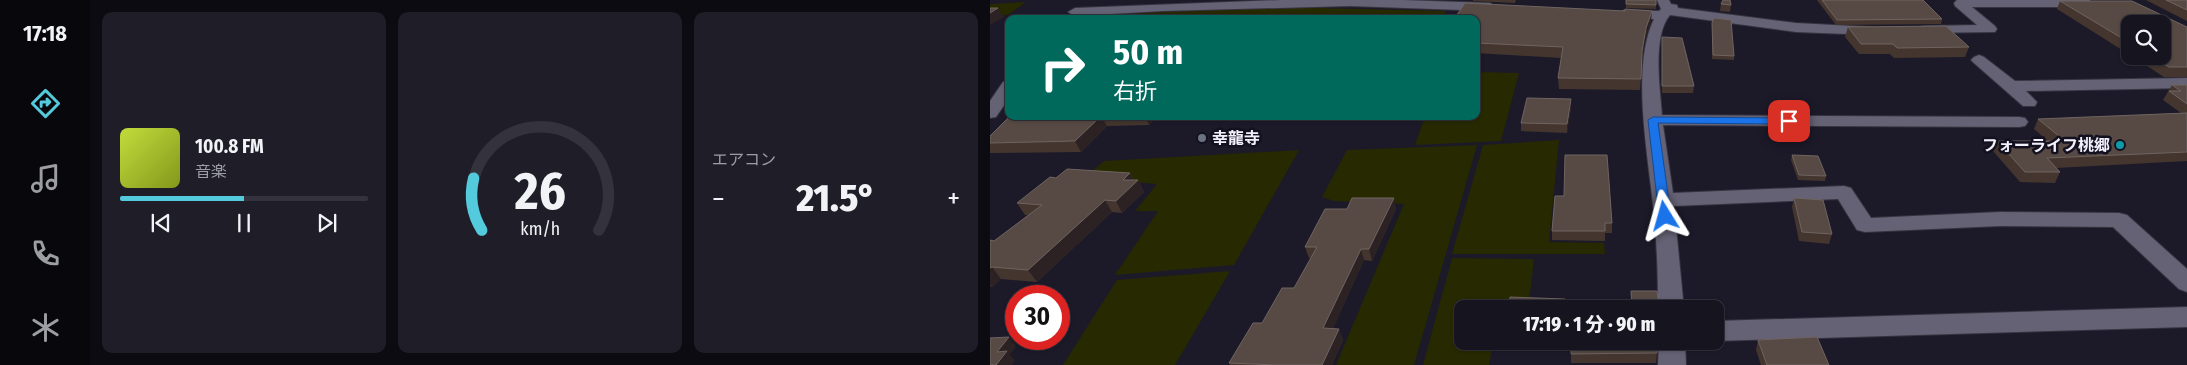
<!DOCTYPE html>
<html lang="ja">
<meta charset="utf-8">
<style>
:root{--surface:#15141f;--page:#1e1d28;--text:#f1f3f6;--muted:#9d9ea4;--line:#34333d;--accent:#54cadd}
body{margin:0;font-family:"Fira Sans Condensed","Noto Sans JP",sans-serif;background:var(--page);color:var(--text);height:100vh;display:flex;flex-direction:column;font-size:19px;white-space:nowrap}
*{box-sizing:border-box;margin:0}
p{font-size:16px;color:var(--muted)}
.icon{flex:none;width:28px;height:28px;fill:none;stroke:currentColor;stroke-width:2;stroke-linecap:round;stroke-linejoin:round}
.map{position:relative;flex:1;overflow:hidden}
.details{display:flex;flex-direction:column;gap:12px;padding:12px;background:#0c0b11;width:900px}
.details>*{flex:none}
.hud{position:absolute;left:15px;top:15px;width:475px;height:105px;border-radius:10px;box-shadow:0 1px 4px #0004,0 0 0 1px var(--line);background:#00695c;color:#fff;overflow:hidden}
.buttons{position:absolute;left:1131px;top:15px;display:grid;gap:10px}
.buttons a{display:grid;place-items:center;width:50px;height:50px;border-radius:10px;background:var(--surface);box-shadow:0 1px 4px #0004,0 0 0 1px var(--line);font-size:25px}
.speed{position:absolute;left:15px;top:285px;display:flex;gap:10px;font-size:25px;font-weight:700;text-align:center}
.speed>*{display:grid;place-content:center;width:65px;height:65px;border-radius:50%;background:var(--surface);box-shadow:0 1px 4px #0004,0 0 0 1px var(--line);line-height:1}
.speed .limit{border:8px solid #d22;background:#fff;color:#111}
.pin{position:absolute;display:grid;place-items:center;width:42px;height:42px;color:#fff;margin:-21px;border-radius:10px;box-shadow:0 2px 8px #0006}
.me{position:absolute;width:55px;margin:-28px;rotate:352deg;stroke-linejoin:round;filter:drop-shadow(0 0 4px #0008)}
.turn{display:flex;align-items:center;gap:18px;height:105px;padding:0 25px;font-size:22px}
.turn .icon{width:65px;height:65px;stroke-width:2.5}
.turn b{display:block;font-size:35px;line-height:42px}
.big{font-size:38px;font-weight:800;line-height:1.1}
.details .tile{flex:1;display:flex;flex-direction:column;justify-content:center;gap:8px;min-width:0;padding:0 18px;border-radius:10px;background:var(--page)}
.details .dial{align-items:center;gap:0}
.dial svg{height:130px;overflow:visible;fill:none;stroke:var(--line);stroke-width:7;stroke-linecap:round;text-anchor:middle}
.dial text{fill:var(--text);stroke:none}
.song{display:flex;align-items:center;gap:15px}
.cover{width:60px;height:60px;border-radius:8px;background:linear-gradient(135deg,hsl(70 70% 55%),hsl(70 70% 35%))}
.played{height:5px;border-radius:2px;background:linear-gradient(90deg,var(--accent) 50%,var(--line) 50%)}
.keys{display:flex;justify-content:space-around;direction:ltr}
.heat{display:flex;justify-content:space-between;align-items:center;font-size:28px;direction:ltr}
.details .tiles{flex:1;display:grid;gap:12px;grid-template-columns:repeat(3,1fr)}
.trip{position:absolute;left:464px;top:300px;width:270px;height:50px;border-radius:10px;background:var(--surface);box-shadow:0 1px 4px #0004,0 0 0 1px var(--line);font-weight:800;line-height:50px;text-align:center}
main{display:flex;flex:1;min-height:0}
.tabs{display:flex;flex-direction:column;width:90px;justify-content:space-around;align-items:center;background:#08080c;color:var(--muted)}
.tabs .icon{width:35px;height:35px}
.tabs .on{color:var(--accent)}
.tabs b{font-size:22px;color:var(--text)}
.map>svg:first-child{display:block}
.green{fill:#272900}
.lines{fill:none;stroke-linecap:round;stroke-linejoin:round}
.street-casing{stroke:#363440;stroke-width:2}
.street{fill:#646274;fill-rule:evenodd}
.wall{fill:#44362e}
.shaded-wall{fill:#2c2223}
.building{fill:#574a44;stroke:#6f6461}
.route{fill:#1a73e8;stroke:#114b97}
.worship-dot{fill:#6b7280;stroke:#13111f;stroke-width:2}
.culture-dot{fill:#0f9aa8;stroke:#13111f;stroke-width:2}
.labels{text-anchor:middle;stroke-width:5;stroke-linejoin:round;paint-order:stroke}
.poi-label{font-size:16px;font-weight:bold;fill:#f1f0fb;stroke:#13111f;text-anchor:start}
</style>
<main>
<nav class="tabs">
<b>17:18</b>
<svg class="icon on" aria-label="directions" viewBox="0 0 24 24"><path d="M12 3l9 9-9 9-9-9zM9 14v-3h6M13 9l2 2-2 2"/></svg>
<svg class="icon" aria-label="music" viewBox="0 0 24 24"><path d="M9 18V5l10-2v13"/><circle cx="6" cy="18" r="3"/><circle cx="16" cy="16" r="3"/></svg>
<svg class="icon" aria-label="phone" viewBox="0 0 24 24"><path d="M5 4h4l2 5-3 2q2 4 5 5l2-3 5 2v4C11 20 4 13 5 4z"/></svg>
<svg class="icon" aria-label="climate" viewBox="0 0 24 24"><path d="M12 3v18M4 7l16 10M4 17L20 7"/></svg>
</nav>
<section class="details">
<div class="tiles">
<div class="tile">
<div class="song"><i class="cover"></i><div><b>100.8 FM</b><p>音楽</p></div></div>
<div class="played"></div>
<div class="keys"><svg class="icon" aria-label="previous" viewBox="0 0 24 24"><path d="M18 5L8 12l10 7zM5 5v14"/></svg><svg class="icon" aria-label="pause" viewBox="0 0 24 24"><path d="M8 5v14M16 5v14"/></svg><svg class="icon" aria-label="next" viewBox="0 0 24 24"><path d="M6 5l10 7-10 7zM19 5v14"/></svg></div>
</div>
<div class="tile dial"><svg viewBox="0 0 100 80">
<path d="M14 69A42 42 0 1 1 86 69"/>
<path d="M14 69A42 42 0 0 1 9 37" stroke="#54cadd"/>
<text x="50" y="56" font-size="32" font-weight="700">26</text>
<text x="50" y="72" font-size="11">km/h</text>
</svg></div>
<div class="tile"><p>エアコン</p>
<div class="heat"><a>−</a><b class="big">21.5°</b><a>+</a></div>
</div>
</div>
</section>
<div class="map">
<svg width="1197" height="365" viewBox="0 0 1197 365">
<rect width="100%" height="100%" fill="#1c1a29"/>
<g class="green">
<polygon points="36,2 18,15 0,16 0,4"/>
<polygon points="279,7 456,11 453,19 92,19 95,16"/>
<polygon points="486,72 529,73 511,141 425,145 435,116 486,116"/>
<polygon points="569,140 559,242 614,243 615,254 462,254 493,145"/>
<polygon points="487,145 424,365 346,365 414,204 344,201 332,197 357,150"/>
<polygon points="309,150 244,265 125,275 168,211 145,211 167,184 94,178 114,161"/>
<polygon points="462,258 544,259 539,302 510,302 509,309 472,309 472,341 503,341 499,365 433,365"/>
<polygon points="240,271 185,365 73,365 127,280"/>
</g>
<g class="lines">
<defs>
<g id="street">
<polygon points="291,0 412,0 500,3 506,7 500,11 360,6 173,11 85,16 78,12 85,8"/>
<path d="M667 0H679L681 4 687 5 688 8 806 23 882 27 889 31 882 35 806 32 680 15C662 36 670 89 672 115L1029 117 1035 118 1038 122 1035 126 1029 127 673 125 683 193 854 186 861 188 881 218 1010 212 1129 213 1137 215 1197 269V292L1189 289 1123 227 1010 226 875 232 867 230 848 199 684 206 694 309H668C668 277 667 245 664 214 659 160 640 68 664 19L634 18 627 14 634 10 669 11 671 9Z"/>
<polygon points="967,0 1099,0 1102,3 1096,7 982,7 1005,26 1007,29 1005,32 929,33 927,30 929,27 934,26 987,25 965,6 964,3"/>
<polygon points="989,55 994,57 1025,81 1197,78 1197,88 1036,91 1047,102 1045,106 1033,106 984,63 981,60 984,57"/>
<polygon points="19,80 19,98 6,117 0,118 0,101 13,82"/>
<polygon points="1197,307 1197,327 725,341 725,321"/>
<polygon points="669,341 695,341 696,365 668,365"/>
</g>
</defs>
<use href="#street" class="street-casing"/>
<use href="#street" class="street"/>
</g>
<g class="wall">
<polygon points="483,0 526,0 525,3 483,1"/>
<polygon points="636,0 666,0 666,9 636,8"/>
<polygon points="827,0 933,0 952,19 951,24 846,25"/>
<polygon points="1156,0 1197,0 1197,21"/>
<polygon points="1070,1 1197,27 1197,77 1174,77 1142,56 1172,56 1140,24 1140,55 1067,9"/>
<polygon points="731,4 741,5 740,12 730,11"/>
<polygon points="486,19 661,21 655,39 652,61 650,90 569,89 568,78 571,58 486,53"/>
<polygon points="722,23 744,56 744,60 722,59"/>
<polygon points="858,27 979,47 975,57 904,58 900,54 869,54 855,37"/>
<polygon points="672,37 704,86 703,93 672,93"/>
<polygon points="1182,85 1197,85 1197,161 1066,168 1070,172 1065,183 1030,182 1003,151 1007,141 1058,141 1044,129 1048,119 1191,113 1173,100"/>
<polygon points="581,107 577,133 531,131 531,123"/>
<polygon points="20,116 167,116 159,125 117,126 91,152 0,153 0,136"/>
<polygon points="802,155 836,176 835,181 808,180 801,160"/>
<polygon points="140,173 144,180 148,180 154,192 132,213 122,212 47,282 11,279 2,287 0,286 0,240 4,241 38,215 35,215 27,203 66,178"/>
<polygon points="565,196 622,223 622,233 615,233 615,241 562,240 562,231"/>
<polygon points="804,198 842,234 839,244 809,241 802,207"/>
<polygon points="406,209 382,261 374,260 343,328 349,329 353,340 342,365 240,365 239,363 272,323 304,288 321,258 319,258 315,247"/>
<polygon points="641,291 669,309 641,309"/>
<polygon points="768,340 839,365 771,365 766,350"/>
<polygon points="512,341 668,341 666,363 581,363 581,351 513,348"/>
</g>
<g class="shaded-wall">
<polygon points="8,8 14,17 0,25 0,13"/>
<polygon points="662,11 661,21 655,39 651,62 652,51 656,28"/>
<polygon points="581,99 581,107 577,133 577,124"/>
<polygon points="111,116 117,126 91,152 85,141"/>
<polygon points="155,116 167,116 159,125"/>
<polygon points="140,173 145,183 148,180 154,192 132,213 126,201 133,180"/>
<polygon points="404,198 406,209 382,261 379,249"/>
<polygon points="115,200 122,212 47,282 38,270"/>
<polygon points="371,249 374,260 338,340 333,328"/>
<polygon points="2,267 11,279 2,287 0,284 0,268"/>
<polygon points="349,329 353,340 342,365 332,365"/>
<polygon points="19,337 26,346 20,355 25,360 22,365 6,365 7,352"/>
</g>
<g class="building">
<polygon points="636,0 666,0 666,5 636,4"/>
<polygon points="733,0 740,0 741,5 731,4"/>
<polygon points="832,0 933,0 952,19 847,20"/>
<polygon points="1176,0 1197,0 1197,10"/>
<polygon points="1070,1 1142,1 1197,27 1197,67 1179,67 1161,56 1172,56 1172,24 1140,24 1140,43"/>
<polygon points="475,3 635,11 635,9 662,11 656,28 652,51 651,79 568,78 573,47 486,43 486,19 464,19"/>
<polygon points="0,8 8,8 0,13"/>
<polygon points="724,18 741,20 744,56 723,55 722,23"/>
<polygon points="956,26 979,47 907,48 903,44 871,44 858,27"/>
<polygon points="672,37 692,38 704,86 672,86"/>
<polygon points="1182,85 1197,85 1197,104 1179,91 1191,91"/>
<polygon points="537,98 581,99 577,124 531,123"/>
<polygon points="1197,113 1197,152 1057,158 1070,172 1035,172 1007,141 1075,141 1048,119"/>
<polygon points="20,116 111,116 85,141 0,143 0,136"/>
<polygon points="575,155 617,155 622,223 615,223 615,231 562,231 565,196 574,196"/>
<polygon points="802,155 828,156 836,176 809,175"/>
<polygon points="77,169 140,173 133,180 148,180 126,201 115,200 38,270 2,267 0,268 0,240 4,241 52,205 27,203 60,177 66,178"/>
<polygon points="362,198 404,198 379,249 371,249 333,328 349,329 332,365 285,365 239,363 263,323 272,323 292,288 304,288 327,247 315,247 335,209 357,209"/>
<polygon points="804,198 833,200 842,234 812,232"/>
<polygon points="641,291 667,291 669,309 642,309"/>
<polygon points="520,297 575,299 574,309 518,309"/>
<polygon points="19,337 7,352 17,351 6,365 0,365 0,338"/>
<polygon points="827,337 839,365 777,365 768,340"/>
<polygon points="581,341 668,341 667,353 581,354"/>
</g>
<polygon class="route" points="663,117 799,118 804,121 799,124 668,123 681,216 675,220 669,216 658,120"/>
<circle class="worship-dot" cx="212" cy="138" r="5"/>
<circle class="culture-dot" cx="1130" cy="145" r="5"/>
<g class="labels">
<g class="poi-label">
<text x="222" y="144">幸龍寺</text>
<text x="1120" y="151" text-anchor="end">フォーライフ桃郷</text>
</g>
</g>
</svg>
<div class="buttons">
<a><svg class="icon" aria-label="search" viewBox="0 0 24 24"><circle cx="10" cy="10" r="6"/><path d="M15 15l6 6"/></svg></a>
</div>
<div class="speed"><div class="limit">30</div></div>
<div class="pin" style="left:799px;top:121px;background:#d93025"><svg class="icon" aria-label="arrive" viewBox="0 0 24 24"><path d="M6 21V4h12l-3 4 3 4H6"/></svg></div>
<svg class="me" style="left:675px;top:216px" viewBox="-20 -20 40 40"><path d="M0-17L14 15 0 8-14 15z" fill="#1a73e8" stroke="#fff" stroke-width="4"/></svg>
<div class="trip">17:19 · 1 分 · 90 m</div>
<div class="hud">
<div class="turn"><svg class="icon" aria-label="right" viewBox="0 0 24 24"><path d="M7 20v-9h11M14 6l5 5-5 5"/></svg><div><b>50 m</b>右折</div></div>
</div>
</div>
</main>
